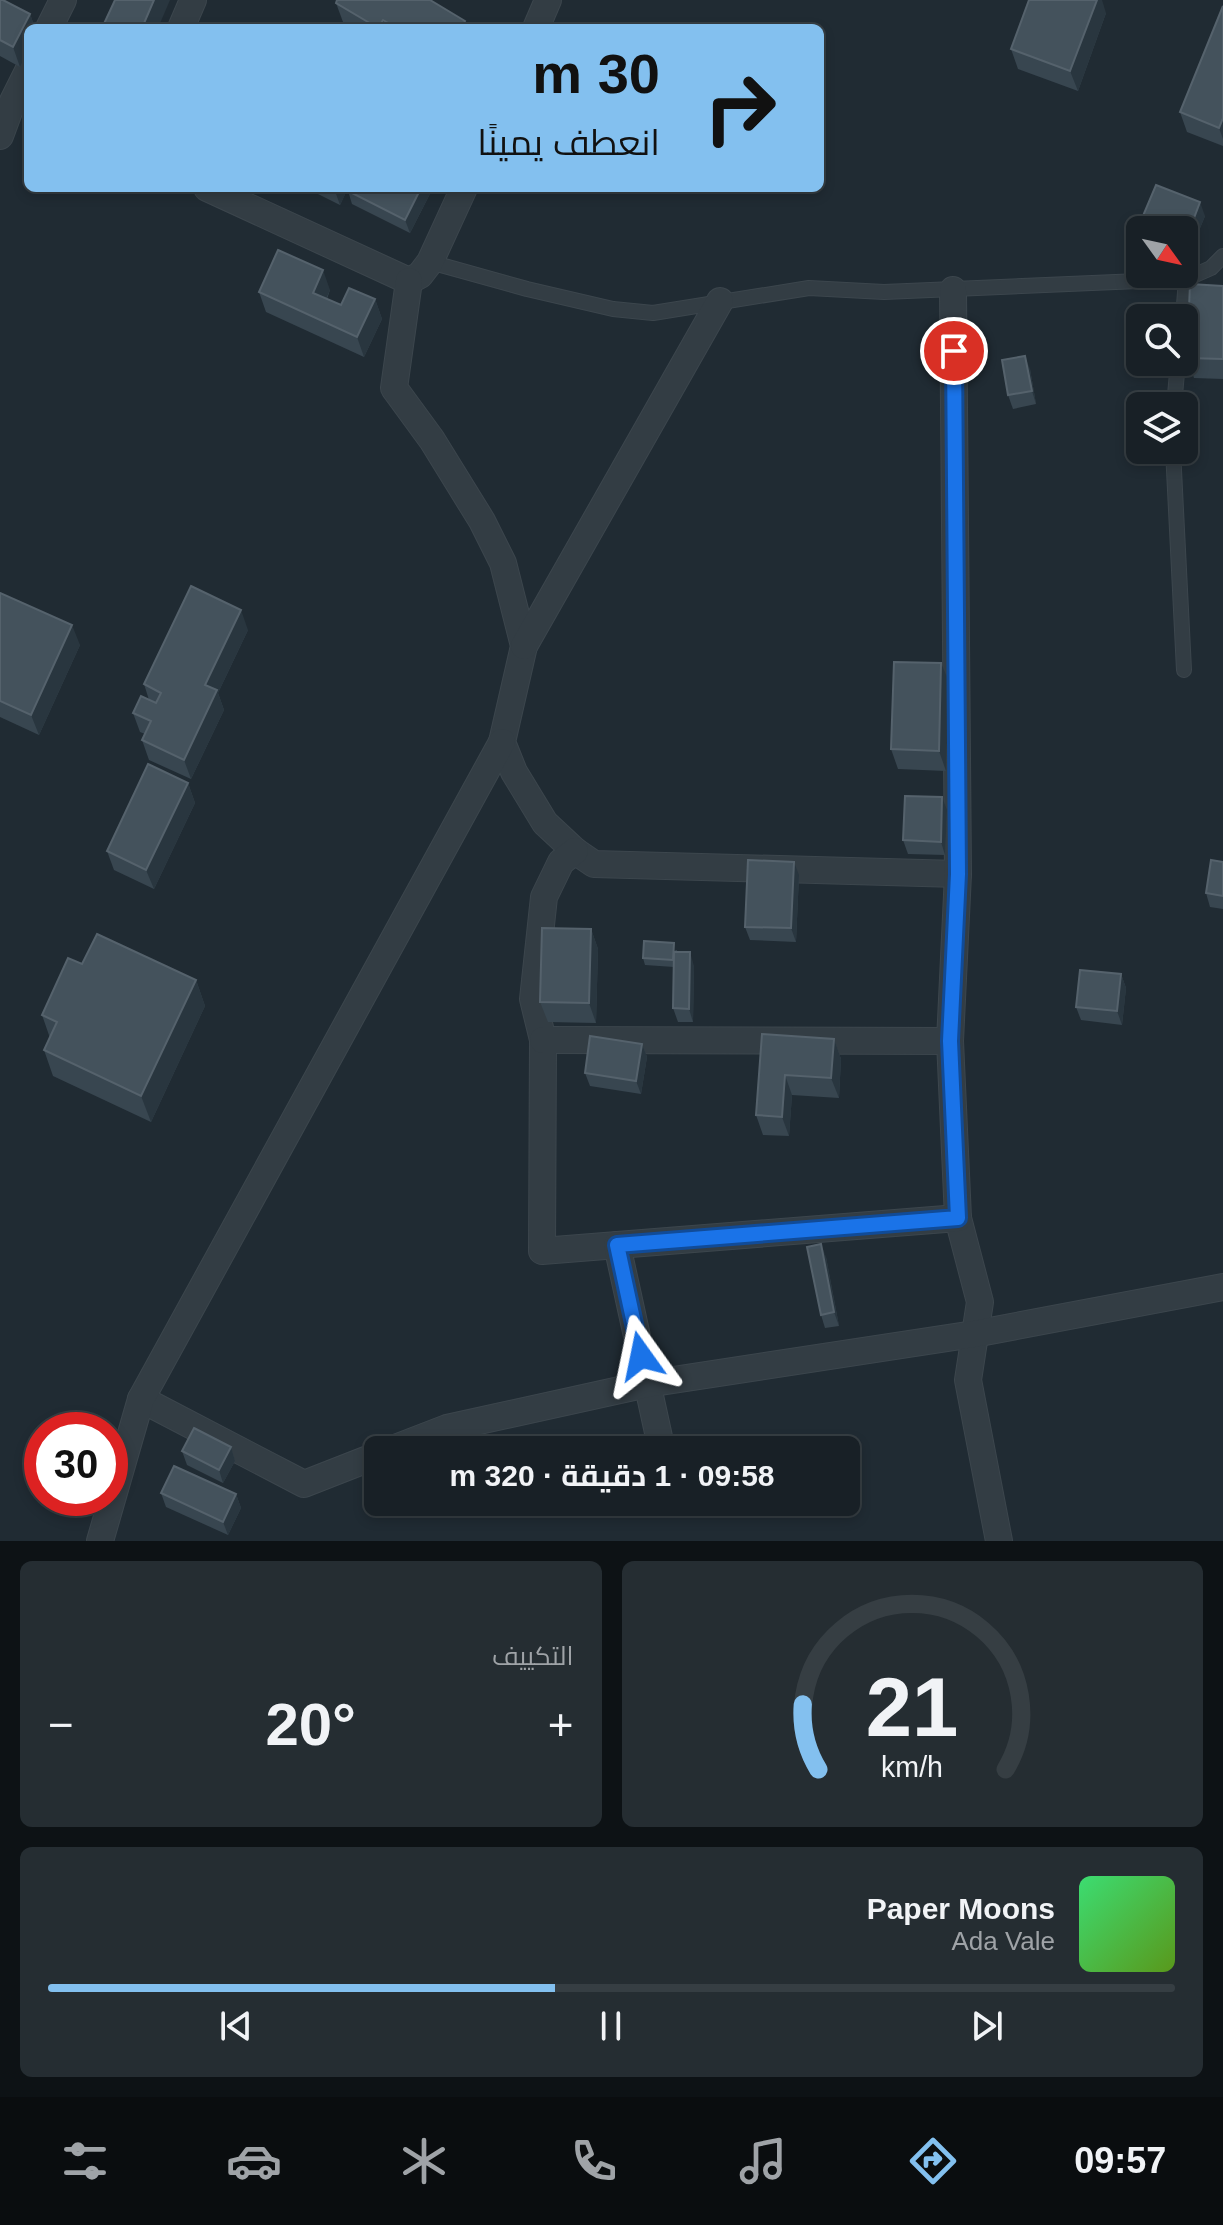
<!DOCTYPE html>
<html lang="ar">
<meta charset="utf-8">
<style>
:root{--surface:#182026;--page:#252d32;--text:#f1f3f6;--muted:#9fa3a7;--line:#363e43;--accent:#83c0ef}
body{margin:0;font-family:Arial,Cairo,sans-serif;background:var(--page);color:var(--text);direction:rtl;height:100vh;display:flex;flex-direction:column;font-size:30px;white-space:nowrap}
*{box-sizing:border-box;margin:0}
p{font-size:26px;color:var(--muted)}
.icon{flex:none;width:44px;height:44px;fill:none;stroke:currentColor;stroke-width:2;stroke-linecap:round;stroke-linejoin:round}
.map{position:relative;height:1541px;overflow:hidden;direction:ltr}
.details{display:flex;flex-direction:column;gap:20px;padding:20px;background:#0d1215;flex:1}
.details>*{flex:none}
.banner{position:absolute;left:24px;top:24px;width:800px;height:168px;border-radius:12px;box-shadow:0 4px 12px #0003,0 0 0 2px var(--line);direction:rtl;background:#83c0ef;color:#111;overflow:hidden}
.needle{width:52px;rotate:123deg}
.fabs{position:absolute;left:1126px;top:216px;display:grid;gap:16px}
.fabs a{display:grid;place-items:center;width:72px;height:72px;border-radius:12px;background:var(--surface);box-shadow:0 4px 12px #0003,0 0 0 2px var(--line);font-size:40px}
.speed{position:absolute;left:24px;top:1412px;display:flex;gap:16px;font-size:40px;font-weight:700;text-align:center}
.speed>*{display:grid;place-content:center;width:104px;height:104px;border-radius:50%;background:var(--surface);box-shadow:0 4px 12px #0003,0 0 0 2px var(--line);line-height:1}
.speed .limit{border:12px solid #d22;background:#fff;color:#111}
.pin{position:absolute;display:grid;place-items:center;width:68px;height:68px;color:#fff;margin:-34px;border:4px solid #fff;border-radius:50%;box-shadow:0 2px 8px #0007}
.me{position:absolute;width:88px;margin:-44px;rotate:348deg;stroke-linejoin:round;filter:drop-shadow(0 0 6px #0008)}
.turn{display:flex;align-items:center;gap:28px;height:168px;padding:0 32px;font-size:36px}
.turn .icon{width:104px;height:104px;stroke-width:2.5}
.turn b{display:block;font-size:56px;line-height:68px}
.big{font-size:60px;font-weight:700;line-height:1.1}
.details .card{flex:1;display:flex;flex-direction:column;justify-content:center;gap:12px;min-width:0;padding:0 28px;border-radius:12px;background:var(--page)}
.details .dial{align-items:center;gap:0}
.dial svg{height:208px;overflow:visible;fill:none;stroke:var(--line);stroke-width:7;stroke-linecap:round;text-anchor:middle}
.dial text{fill:var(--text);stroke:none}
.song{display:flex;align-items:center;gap:24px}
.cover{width:96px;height:96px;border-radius:12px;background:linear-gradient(135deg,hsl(140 70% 55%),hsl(90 70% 35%))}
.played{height:8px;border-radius:4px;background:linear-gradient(90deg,var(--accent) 45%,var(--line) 45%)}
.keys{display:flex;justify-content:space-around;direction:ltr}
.heat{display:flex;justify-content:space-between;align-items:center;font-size:44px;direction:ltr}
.details .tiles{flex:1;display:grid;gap:20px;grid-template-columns:1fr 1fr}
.card:last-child{grid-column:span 2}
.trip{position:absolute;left:364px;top:1436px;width:496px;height:80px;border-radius:12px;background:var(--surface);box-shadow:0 4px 12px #0003,0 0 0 2px var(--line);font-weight:700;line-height:80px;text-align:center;direction:rtl}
.tab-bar{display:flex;height:128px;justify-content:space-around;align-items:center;background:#0a0d0f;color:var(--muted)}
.tab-bar .icon{width:56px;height:56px}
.tab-bar .current{color:var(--accent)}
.tab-bar b{font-size:36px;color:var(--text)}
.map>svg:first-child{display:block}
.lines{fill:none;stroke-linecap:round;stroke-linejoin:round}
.service-casing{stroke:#3c464d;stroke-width:16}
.minor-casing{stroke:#3c464d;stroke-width:28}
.service{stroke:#333d44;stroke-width:14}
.minor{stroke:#333d44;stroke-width:26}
.wall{fill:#384650}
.shaded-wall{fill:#29363f}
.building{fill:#44525c;stroke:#55626c;stroke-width:2}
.route-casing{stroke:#114b97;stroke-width:20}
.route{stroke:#1a73e8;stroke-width:14}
</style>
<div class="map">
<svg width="1223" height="1541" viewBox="0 0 1223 1541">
<rect width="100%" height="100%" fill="#202b33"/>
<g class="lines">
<defs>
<g id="service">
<polyline points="430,262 527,289 613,309 653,313 809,288 884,292 1186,279 1211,268 1223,256"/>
<polyline points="1183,318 1186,279"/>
<polyline points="1174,406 1178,362"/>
<polyline points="1173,450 1184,670"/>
</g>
<g id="minor">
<polyline points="49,28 63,0"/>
<polyline points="181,28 193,0"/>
<polyline points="536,28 548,0"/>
<polyline points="0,136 13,101 28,71"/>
<polyline points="207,188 409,281 420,275 430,262 464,188"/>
<polyline points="409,281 394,388 432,440 482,521 503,563 524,646 502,742 514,772 545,823 575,851 594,864 958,874"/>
<polyline points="953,290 958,874 950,1041 958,1218 980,1302 968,1380 999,1541"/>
<polyline points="524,646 720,301"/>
<polyline points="575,851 561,862 544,897 533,999 543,1040 542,1251 958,1218"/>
<polyline points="543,1040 950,1041"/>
<polyline points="617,1245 659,1437"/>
<polyline points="141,1399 304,1484 378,1455"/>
<polyline points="390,1450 447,1428 647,1384 974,1334 1223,1287"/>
<polyline points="100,1541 141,1399 502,742"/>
</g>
</defs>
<use href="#service" class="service-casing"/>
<use href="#minor" class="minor-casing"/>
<use href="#service" class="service"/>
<use href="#minor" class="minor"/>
</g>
<g class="wall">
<polygon points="0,0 30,14 35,28 28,28 28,51 20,67 0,56"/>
<polygon points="336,3 468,28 352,28 343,22"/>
<polygon points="1223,6 1223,146 1187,132 1180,112"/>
<polygon points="1106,13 1078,91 1018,69 1011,49"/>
<polygon points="306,188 348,188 340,205"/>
<polygon points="349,188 433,188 410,233 352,204 348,191"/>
<polygon points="1205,216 1189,255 1184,253 1184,230 1143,230 1140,223"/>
<polygon points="1223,286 1223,379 1194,378 1187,358"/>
<polygon points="330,290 327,299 341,305 375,299 382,319 364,357 266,312 259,292"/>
<polygon points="1030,369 1036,404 1013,409 1008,395"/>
<polygon points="0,593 80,645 39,735 0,717"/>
<polygon points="248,630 218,693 224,710 191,779 149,760 142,740 145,734 140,732 133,713 149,700 144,684"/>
<polygon points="949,682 946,771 898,769 891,749"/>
<polygon points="188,783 195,803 154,889 114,870 107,851"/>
<polygon points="947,810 945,855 908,854 903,840"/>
<polygon points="1223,862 1223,909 1210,907 1206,893"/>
<polygon points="799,875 796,942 750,940 745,927"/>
<polygon points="591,929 598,949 596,1023 548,1022 540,1002"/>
<polygon points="677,950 677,952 694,966 693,1022 678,1022 673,1008 674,967 645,965 643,958"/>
<polygon points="82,964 196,980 205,1006 151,1122 53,1076 44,1050 50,1038 42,1015"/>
<polygon points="1121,974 1126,988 1122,1025 1081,1020 1076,1007"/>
<polygon points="762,1034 834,1039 841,1059 839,1098 792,1095 789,1136 763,1135 756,1115"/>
<polygon points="642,1044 647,1057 641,1094 590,1086 585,1073"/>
<polygon points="826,1257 839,1326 825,1328 821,1315"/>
<polygon points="231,1447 235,1461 223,1483 187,1465 182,1451"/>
<polygon points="161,1493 236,1494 241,1508 228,1535 166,1507"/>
</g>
<g class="shaded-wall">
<polygon points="154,0 170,0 158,28 142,28"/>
<polygon points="1097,0 1102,0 1106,13 1078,91 1070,71"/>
<polygon points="30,14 35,28 28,28 28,51 20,67 13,47"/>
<polygon points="383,20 386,28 378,28"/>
<polygon points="1223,118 1223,139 1219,128"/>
<polygon points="337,188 348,188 340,205 335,191"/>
<polygon points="421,188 433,188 410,233 405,220"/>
<polygon points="1200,202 1205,216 1189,255 1185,242"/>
<polygon points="323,270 330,290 320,312 313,293"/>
<polygon points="375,299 382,319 364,357 357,337"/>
<polygon points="1025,356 1030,369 1036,404 1032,391"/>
<polygon points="241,610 248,630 218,693 224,710 191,779 184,760 205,685"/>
<polygon points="72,625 80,645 39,735 31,715"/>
<polygon points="941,663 949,682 946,771 939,751"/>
<polygon points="188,783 195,803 154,889 146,870"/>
<polygon points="942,797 947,810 945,855 941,842"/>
<polygon points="794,862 799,875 796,942 791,928"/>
<polygon points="591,929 598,949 596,1023 589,1003"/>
<polygon points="690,952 694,966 693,1022 689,1009"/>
<polygon points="1121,974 1126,988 1122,1025 1117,1011"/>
<polygon points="196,980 205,1006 151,1122 141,1096"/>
<polygon points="834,1039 841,1059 839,1098 831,1078"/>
<polygon points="642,1044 647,1057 641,1094 636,1081"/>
<polygon points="785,1075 792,1095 789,1136 782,1117"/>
<polygon points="821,1244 826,1257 839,1326 834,1312"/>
<polygon points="231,1447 235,1461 223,1483 219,1470"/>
<polygon points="236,1494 241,1508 228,1535 223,1522"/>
</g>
<g class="building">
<polygon points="0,0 3,0 30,14 13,47 0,40"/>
<polygon points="115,0 154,0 142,28 102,28"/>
<polygon points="337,0 430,0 465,21 461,28 397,28 383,20 378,28 336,3"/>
<polygon points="1029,0 1097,0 1070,71 1011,49"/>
<polygon points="1223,6 1223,118 1219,128 1180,112"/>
<polygon points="1156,185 1200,202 1185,242 1184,230 1156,230 1140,223"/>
<polygon points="349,188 421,188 405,220 348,191"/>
<polygon points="278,250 323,270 313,293 341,305 349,288 375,299 357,337 259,292"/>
<polygon points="1190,284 1223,286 1223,359 1187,358"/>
<polygon points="1025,356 1032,391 1008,395 1002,360"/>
<polygon points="191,586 241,610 205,685 217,690 184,760 142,740 151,721 133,713 141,696 156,703 161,693 144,684"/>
<polygon points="0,593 72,625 31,715 0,701"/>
<polygon points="894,662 941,663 939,751 891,749"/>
<polygon points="148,764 188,783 146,870 107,851"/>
<polygon points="905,796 942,797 941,842 903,840"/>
<polygon points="748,860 794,862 791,928 745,927"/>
<polygon points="1211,860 1223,862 1223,896 1206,893"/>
<polygon points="542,928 591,929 589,1003 540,1002"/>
<polygon points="97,934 196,980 141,1096 44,1050 57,1022 42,1015 68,958 82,964"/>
<polygon points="644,941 674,943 673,960 643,958"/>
<polygon points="674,952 690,952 689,1009 673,1008"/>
<polygon points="1080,970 1121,974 1117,1011 1076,1007"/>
<polygon points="762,1034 834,1039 831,1078 785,1075 782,1117 756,1115"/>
<polygon points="590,1036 642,1044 636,1081 585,1073"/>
<polygon points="821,1244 834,1312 821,1315 807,1247"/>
<polygon points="194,1428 231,1447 219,1470 182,1451"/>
<polygon points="174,1466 236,1494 223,1522 161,1493"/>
</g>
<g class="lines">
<defs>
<polyline id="route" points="641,1356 617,1245 958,1218 950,1041 958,874 954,351"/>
</defs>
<use href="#route" class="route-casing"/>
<use href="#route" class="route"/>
</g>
</svg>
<div class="fabs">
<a><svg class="needle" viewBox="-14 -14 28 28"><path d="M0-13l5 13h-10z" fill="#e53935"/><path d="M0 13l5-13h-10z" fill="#9fa3a7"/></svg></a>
<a><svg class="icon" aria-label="search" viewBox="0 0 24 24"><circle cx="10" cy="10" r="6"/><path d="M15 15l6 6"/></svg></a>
<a><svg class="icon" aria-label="layers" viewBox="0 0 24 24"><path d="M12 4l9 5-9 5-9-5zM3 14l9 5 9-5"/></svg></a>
</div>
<div class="speed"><div class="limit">30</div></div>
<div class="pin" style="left:954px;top:351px;background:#d93025"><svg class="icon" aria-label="arrive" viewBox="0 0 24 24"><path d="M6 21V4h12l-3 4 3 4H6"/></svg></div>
<svg class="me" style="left:641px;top:1356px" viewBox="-20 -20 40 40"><path d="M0-17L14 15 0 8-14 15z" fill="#1a73e8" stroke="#fff" stroke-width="4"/></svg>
<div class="trip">09:58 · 1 دقيقة · 320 m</div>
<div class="banner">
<div class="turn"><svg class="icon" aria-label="right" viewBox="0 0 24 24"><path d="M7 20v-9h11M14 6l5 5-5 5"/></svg><div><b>30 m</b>انعطف يمينًا</div></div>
</div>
</div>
<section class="details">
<div class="tiles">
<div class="card dial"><svg viewBox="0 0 100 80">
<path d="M14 69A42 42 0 1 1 86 69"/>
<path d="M14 69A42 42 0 0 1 8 44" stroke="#83c0ef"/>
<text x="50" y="56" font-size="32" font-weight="700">21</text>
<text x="50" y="72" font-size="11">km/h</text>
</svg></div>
<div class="card"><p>التكييف</p>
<div class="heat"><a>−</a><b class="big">20°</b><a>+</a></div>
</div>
<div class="card">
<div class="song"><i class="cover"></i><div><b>Paper Moons</b><p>Ada Vale</p></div></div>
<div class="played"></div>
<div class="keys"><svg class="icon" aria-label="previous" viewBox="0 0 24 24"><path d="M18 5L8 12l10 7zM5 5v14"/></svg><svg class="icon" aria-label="pause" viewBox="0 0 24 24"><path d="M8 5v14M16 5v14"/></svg><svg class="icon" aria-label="next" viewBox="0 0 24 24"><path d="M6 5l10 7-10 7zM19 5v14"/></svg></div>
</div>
</div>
</section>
<nav class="tab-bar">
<b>09:57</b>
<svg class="icon current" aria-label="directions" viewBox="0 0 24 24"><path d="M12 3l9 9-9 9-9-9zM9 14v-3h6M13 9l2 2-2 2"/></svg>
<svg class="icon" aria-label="music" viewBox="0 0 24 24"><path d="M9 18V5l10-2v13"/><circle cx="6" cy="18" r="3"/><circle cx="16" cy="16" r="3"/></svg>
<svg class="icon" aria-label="phone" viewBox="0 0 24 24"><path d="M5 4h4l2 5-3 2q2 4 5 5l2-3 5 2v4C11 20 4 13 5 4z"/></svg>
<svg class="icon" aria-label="climate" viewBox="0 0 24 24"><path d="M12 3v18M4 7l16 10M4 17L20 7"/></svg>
<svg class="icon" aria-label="car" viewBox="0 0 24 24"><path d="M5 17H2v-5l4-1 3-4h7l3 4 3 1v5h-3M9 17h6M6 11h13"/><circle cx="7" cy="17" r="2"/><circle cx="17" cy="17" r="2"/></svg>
<svg class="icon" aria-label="filters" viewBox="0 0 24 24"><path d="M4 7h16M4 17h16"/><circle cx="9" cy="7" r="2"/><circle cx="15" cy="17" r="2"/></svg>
</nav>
